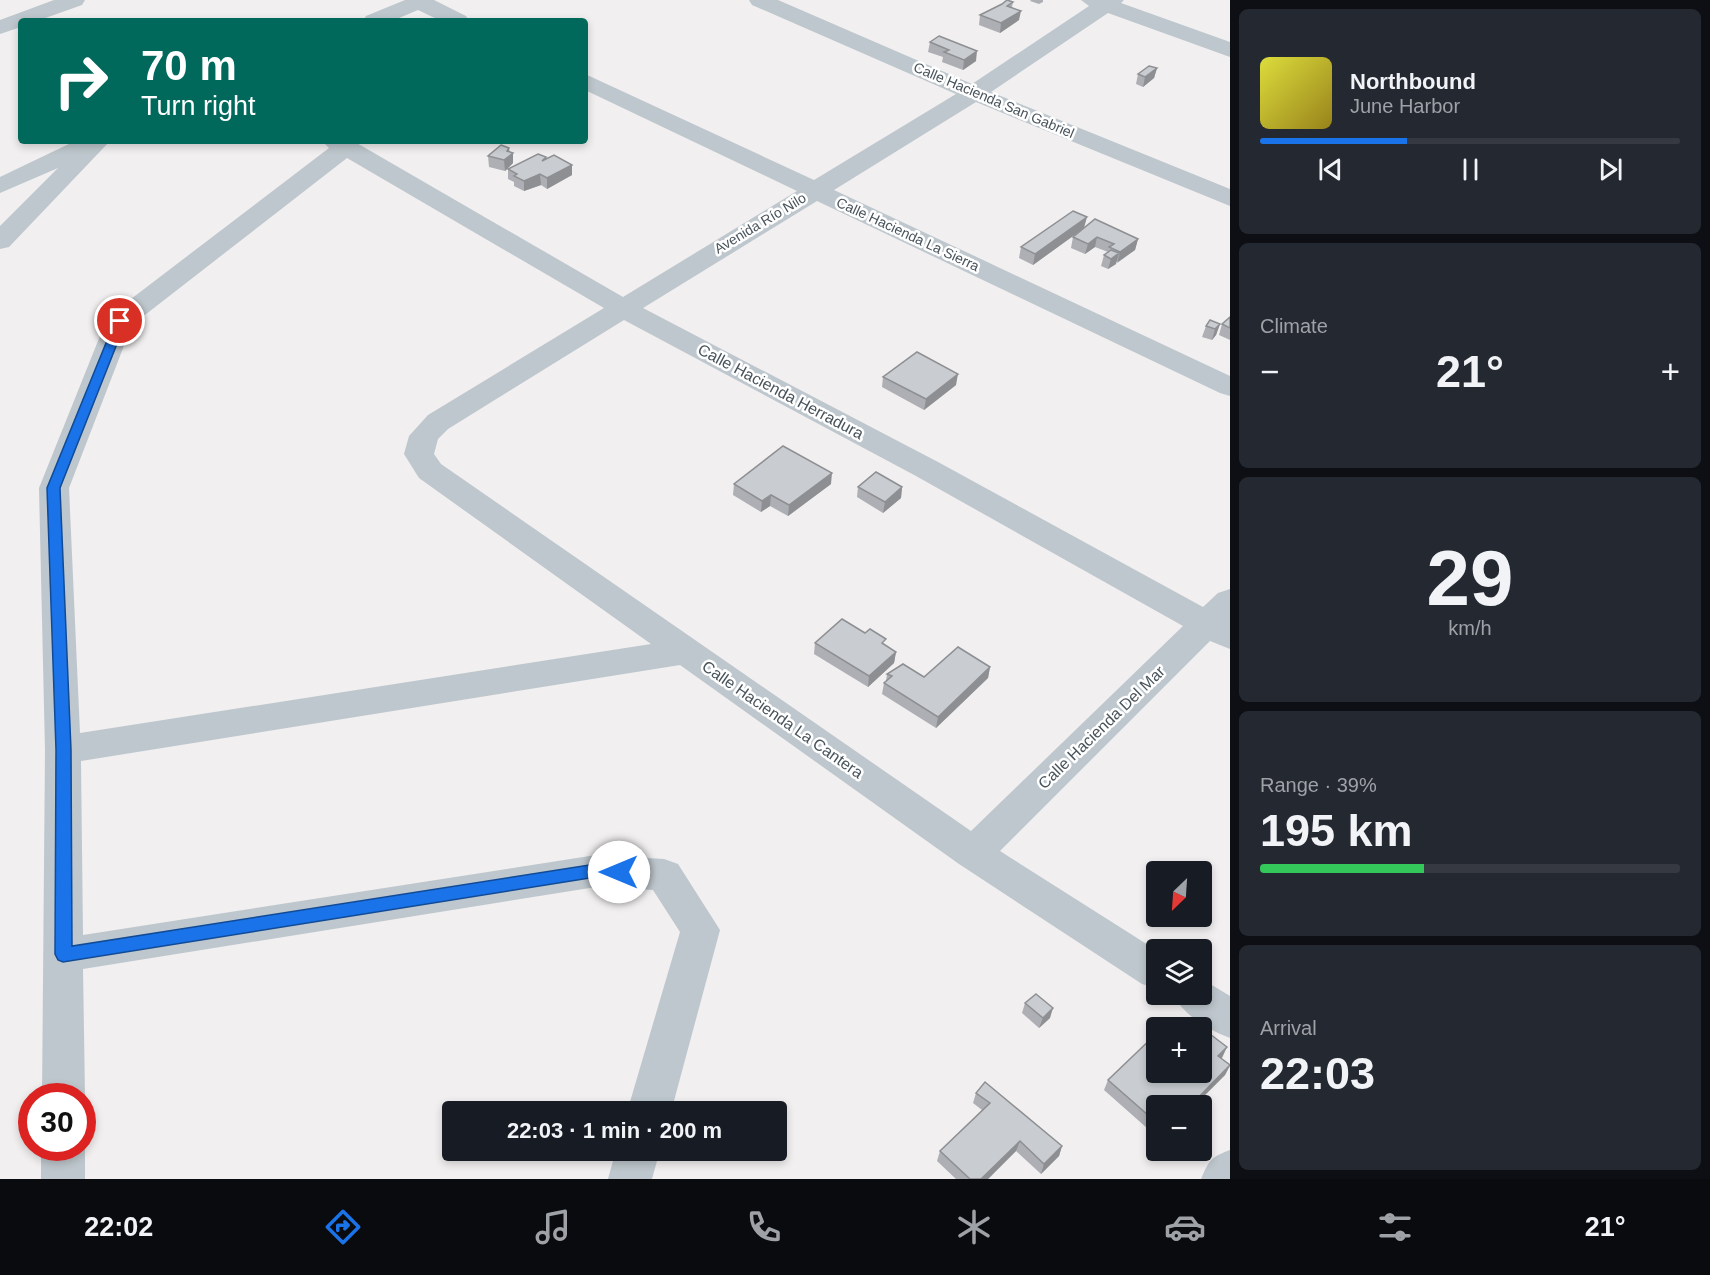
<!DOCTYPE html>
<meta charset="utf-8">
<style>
:root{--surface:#171b24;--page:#242831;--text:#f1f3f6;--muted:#9ea1a6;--line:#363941;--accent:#1a73e8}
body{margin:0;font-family:Helvetica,sans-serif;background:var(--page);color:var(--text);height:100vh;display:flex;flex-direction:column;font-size:22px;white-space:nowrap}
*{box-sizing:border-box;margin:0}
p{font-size:20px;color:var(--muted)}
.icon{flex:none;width:33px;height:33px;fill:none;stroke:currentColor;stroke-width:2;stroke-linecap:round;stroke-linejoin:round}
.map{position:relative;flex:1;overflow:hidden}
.details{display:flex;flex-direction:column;gap:9px;padding:9px;background:#0d0f14;width:480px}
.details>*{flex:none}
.hud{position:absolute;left:18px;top:18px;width:570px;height:126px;border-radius:6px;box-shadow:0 3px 9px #0003;background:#00695c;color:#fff;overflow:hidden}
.needle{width:39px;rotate:205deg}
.fabs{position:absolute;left:1146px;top:861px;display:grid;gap:12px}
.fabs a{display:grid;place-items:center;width:66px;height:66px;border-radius:6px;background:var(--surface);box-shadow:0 3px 9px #0003;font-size:30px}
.speed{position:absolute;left:18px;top:1083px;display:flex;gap:12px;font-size:30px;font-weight:700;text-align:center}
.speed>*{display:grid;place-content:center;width:78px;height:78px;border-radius:50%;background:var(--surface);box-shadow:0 3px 9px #0003;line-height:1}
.speed .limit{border:9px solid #d22;background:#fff;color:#111}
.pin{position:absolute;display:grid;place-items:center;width:51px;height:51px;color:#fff;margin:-26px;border:3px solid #fff;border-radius:50%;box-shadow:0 2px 6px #0007}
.me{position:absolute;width:66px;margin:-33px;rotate:270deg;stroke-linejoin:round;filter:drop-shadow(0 0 4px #0008)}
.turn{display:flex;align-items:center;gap:21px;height:126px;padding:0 24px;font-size:27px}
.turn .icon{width:78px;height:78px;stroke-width:2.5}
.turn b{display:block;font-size:42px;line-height:51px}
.big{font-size:45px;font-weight:600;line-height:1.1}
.details .widget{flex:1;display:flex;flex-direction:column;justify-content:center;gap:9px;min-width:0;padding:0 21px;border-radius:9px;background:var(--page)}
.details .dial{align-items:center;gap:0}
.dial b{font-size:78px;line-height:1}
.song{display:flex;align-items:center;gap:18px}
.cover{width:72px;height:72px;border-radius:9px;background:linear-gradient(135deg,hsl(60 70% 55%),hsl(50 70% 35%))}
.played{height:6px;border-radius:3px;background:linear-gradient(90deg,var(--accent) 35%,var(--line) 35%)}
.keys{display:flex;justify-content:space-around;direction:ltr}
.heat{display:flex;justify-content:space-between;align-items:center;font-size:33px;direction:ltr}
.charge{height:9px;border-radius:4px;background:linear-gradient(90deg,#34c759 39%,var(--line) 0)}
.trip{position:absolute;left:442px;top:1101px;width:345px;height:60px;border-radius:6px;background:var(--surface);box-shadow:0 3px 9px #0003;font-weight:600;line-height:60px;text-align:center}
.menu{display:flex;height:96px;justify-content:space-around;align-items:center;background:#090b0e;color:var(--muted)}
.menu .icon{width:42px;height:42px}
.menu .active{color:var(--accent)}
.menu b{font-size:27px;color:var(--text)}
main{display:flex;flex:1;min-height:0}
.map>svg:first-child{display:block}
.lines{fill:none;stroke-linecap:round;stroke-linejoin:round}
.minor{fill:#bec7cd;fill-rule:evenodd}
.wall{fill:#adafb4}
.shaded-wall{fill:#8d8f92}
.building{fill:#c9ccd1;stroke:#8d8f92;stroke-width:1.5}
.route{fill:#1a73e8;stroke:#114b97;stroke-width:1.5}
.labels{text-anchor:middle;stroke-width:5;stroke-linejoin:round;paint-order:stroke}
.far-street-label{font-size:14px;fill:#48535b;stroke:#fff}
.street-label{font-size:16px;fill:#48535b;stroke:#fff}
</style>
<main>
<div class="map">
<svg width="1230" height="1179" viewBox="0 0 1230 1179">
<rect width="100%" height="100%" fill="#f1efef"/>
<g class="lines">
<g class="minor">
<polygon points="54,0 85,0 82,5 37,21 21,21 21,27 0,34 0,20"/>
<polygon points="405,0 434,0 466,16 469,21 441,21 418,10 392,21 363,21 366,16"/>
<path d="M749 0H778L972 84 1089 6 1081 0H1124L1121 3 1230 42V57L1108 13 991 92 1230 189V206L976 102 834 190 1230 376V396L1220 393 817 201 643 308 938 462 1203 607 1218 593 1230 589V649L1210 641 1000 851 1156 950V988L1142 984 959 864 680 665 81 761 83 935 596 855 664 859 678 864 720 930 671 1112H627L680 932 653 890 596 887 83 969 85 1096 82 1101V1096H42L45 750 39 488 106 321 110 315 329 148 322 141 355 142 623 297 797 191 585 90V74L814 180 956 94 752 5ZM347 158 604 308 428 415 409 436 404 454 419 478 651 644 80 733 69 488 132 325ZM624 320 916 476 1183 626 971 831 441 464 434 454 438 439 448 429Z"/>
<polygon points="110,141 9,247 0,249 0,226 58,168 0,193 0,177 73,142"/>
<path d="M1202 979 1230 996V1038C1209 1030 1183 1015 1173 994H1202Z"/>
<polygon points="82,1142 85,1148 85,1179 41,1179 41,1148 82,1148"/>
<polygon points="616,1150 660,1150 652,1179 608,1179"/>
<path d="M1230 1150V1179H1201C1209 1160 1211 1157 1230 1150Z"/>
</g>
</g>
<g class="wall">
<polygon points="1031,0 1043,0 1043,2 1039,4 1030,1"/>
<polygon points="1013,2 1012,7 1019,20 1000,33 979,25 980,15"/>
<polygon points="930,42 976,61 963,70 942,62 943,57 928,52"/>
<polygon points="1157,68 1154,78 1143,87 1136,84 1138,74"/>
<polygon points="509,148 509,152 513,153 513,163 505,171 489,167 488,156"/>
<polygon points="546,159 572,175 547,189 541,185 524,191 514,186 514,182 508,179 508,169"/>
<polygon points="1084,228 1138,239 1135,250 1116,262 1116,264 1108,269 1101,266 1104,255 1108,252 1095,247 1085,254 1071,248 1073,237 1083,229 1033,265 1019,258 1021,247"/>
<polygon points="1230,317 1230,340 1219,335 1222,324"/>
<polygon points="1220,324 1216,335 1212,340 1202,337 1206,326"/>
<polygon points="883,377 956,385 924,410 882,387"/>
<polygon points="734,484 831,484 788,516 770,506 761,512 733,495"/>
<polygon points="858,487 902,487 901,498 883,513 857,497"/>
<polygon points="815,643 885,645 896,652 894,663 868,687 814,654"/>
<polygon points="990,667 988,678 936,728 882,694 884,683 886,681 887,674 924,677"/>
<polygon points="1025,1003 1050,1018 1039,1028 1022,1013"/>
<polygon points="1221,1058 1230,1066 1225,1075 1194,1106 1156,1106 1156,1136 1104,1090 1108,1080"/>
<polygon points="976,1093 1062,1146 1059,1156 1041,1174 1016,1151 988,1179 956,1179 937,1161 940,1151 982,1110 973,1103"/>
</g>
<g class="shaded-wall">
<polygon points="1021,11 1019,20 1000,33 1001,23"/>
<polygon points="977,51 976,61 963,70 964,60"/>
<polygon points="1157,68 1154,78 1143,87 1145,77"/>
<polygon points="509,148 510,156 513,153 513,163 505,171 504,160 507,151"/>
<polygon points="572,165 572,175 547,189 547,178"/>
<polygon points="540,174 541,185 524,191 524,181"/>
<polygon points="1087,217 1084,228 1033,265 1035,254"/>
<polygon points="1097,237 1095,247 1085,254 1088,244"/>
<polygon points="1138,239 1135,250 1117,263 1120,252"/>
<polygon points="1119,253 1116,264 1108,269 1111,259"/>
<polygon points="1220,324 1216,335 1212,340 1215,329"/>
<polygon points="958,374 956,385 924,410 926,399"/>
<polygon points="832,473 831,484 788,516 789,505"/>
<polygon points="902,487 901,498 883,513 885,502"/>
<polygon points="771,495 770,506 761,512 762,501"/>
<polygon points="896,652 894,663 868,687 869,676"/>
<polygon points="990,667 988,678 936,728 938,717"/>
<polygon points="1053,1008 1050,1018 1039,1028 1043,1018"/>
<polygon points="1227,1047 1222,1058 1213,1066 1218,1056"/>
<polygon points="1230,1065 1225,1075 1194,1106 1190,1106"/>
<polygon points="1020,1141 1016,1151 988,1179 981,1179"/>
<polygon points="1062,1146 1059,1156 1041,1174 1044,1164"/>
</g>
<g class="building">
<polygon points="1007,0 1013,2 1007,6 1021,11 1001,23 980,15 1002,4"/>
<polygon points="939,36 977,51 964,60 944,52 949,50 930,42"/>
<polygon points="1149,66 1157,68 1145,77 1138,74"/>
<polygon points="501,145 509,148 507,151 513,153 504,160 488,156"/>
<polygon points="538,154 546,157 542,161 554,155 572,165 547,178 540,174 524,181 514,176 517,174 508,169"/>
<polygon points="1073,211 1087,217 1035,254 1021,247"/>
<polygon points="1095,219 1138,239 1120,252 1109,247 1114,244 1097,237 1088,244 1073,237"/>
<polygon points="1111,250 1119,253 1111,259 1104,255"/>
<polygon points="1230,317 1230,328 1222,324"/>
<polygon points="1210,320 1220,324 1215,329 1206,326"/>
<polygon points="917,352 958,374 926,399 883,377"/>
<polygon points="783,446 832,473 789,505 771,495 762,501 734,484"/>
<polygon points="876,472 902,487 885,502 858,487"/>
<polygon points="842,619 865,633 870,629 886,639 882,643 896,652 869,676 815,643"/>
<polygon points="958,647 990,667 938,717 884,683 892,676 887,674 903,664 924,677"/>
<polygon points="1036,994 1053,1008 1043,1018 1025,1003"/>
<polygon points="1172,1019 1183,1028 1163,1028"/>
<polygon points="1196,1024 1201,1028 1193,1028"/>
<polygon points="1202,1028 1227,1047 1218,1056 1230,1065 1190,1106 1156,1106 1156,1122 1108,1080 1156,1034 1156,1072 1202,1072"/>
<polygon points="985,1082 1062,1146 1044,1164 1020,1141 981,1179 970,1179 940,1151 990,1103 976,1093"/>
</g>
<polygon class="route" points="120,317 126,321 60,488 71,750 72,946 596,864 625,867 627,872 625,877 619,879 596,877 63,962 58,960 55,954 56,750 47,488 115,321"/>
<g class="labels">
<g class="far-street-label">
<text transform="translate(994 100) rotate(23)" y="5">Calle Hacienda San Gabriel</text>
<text transform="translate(760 223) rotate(-31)" y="5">Avenida Río Nilo</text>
<text transform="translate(908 234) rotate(25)" y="5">Calle Hacienda La Sierra</text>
</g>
<g class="street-label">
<text transform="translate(781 391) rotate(28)" y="6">Calle Hacienda Herradura</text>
<text transform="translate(783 719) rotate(35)" y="6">Calle Hacienda La Cantera</text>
<text transform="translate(1101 727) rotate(-44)" y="6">Calle Hacienda Del Mar</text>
</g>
</g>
</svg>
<div class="fabs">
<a><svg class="needle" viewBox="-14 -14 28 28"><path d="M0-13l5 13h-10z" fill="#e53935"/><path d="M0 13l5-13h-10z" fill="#9ea1a6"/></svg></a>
<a><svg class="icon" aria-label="layers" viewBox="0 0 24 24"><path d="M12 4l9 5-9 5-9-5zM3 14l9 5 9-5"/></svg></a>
<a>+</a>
<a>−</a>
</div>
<div class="speed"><div class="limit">30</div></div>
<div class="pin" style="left:120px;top:321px;background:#d93025"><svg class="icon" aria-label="arrive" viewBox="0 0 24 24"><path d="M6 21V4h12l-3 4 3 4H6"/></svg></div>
<svg class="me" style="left:619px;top:872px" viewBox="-20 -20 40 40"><circle r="19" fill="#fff"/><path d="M0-13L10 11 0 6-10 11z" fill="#1a73e8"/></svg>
<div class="trip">22:03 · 1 min · 200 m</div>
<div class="hud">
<div class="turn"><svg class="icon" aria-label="right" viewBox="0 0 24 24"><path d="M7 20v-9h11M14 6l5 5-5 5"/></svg><div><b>70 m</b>Turn right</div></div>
</div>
</div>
<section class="details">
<div class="widget">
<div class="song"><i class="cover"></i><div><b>Northbound</b><p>June Harbor</p></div></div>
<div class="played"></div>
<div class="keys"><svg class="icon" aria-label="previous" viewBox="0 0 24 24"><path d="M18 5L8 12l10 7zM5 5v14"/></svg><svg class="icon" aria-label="pause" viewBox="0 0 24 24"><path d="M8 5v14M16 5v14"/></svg><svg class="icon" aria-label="next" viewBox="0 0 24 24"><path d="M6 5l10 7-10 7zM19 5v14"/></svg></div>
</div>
<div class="widget"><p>Climate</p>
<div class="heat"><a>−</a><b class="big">21°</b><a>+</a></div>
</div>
<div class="widget dial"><b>29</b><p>km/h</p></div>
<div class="widget"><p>Range · 39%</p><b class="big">195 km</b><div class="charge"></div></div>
<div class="widget"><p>Arrival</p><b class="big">22:03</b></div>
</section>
</main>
<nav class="menu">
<b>22:02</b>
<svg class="icon active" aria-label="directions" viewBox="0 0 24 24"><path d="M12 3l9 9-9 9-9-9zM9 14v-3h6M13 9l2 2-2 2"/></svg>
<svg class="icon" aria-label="music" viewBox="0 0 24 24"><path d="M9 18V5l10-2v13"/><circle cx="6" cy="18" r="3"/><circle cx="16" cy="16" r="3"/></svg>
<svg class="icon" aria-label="phone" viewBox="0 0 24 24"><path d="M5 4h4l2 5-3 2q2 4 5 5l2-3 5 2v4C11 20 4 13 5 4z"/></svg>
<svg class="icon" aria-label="climate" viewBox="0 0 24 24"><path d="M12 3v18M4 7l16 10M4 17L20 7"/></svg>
<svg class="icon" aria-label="car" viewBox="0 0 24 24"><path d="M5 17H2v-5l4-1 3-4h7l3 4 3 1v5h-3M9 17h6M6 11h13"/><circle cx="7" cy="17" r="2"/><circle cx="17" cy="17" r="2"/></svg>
<svg class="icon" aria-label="filters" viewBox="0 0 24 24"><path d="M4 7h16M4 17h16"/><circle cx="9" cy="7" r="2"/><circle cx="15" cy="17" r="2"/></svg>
<b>21°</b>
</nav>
